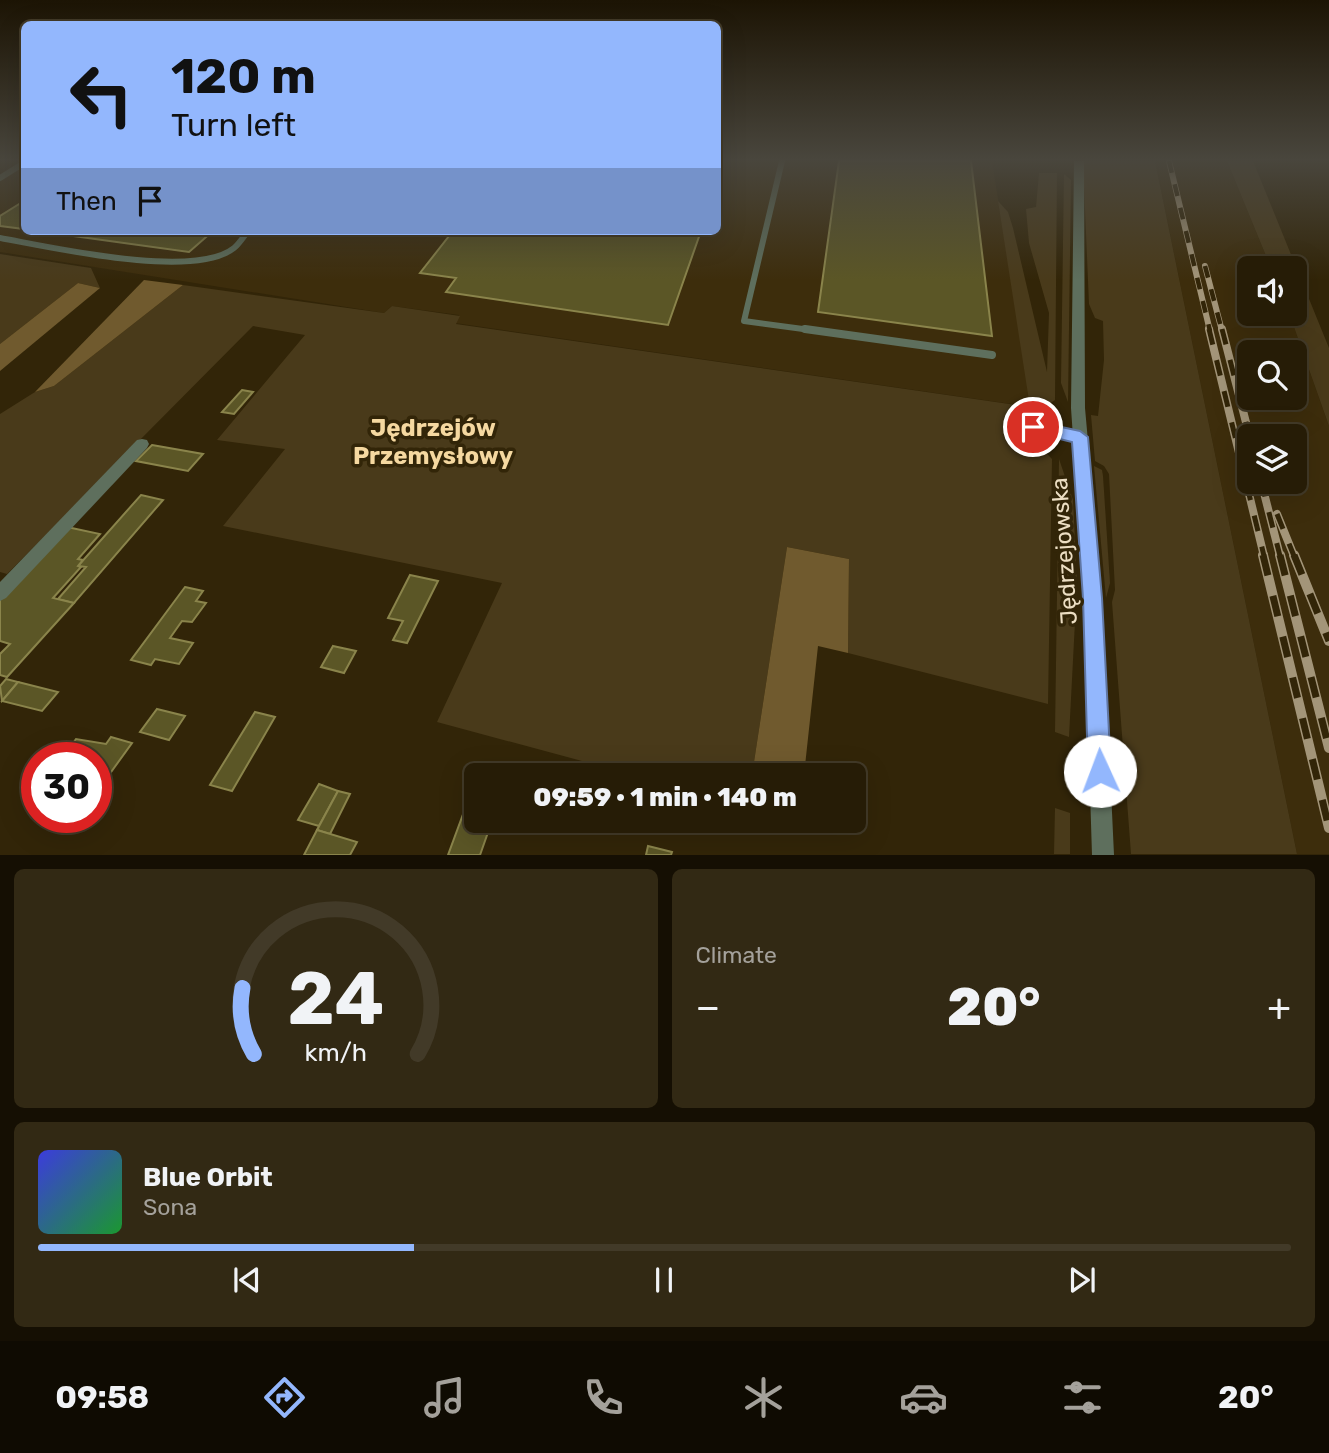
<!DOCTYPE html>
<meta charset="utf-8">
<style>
:root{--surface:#261c06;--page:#322914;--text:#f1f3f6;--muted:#a4a19b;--line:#423a28;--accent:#93b7fd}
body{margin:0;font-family:Rubik,sans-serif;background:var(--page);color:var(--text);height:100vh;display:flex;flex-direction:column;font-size:26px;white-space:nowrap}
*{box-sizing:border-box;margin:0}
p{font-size:23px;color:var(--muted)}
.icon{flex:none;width:38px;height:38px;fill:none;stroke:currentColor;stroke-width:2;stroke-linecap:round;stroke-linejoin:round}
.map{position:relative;height:855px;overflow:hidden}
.sheet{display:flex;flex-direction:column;gap:14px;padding:14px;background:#150f03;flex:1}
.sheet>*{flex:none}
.top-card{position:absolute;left:21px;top:21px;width:700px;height:214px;border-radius:10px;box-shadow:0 7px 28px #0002,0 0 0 2px var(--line);background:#93b7fd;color:#111;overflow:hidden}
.fabs{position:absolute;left:1237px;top:256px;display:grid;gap:14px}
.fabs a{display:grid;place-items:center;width:70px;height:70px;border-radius:10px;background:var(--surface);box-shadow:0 7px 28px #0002,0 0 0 2px var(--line);font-size:35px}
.speed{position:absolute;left:21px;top:742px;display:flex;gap:14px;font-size:35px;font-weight:700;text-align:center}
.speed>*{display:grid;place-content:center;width:91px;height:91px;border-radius:50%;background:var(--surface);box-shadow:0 7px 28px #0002,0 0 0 2px var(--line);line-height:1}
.speed .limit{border:10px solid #d22;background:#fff;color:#111}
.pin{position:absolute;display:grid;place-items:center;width:60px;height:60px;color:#fff;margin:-30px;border:4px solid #fff;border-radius:50%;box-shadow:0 2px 7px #0007}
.me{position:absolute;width:77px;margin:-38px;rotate:358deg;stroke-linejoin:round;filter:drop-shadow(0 0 5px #0008)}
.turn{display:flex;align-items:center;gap:24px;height:147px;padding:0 35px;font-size:32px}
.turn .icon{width:91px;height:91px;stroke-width:2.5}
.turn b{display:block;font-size:49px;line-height:60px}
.then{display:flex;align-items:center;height:66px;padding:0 35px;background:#0003;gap:14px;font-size:26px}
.big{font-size:52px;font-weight:800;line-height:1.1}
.sheet .tile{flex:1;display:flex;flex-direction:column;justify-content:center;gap:10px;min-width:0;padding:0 24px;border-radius:10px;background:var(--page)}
.sheet .dial{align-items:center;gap:0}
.dial svg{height:182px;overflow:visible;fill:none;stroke:var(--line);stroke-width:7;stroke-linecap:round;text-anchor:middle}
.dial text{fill:var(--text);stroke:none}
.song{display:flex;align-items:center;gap:21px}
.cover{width:84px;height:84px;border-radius:10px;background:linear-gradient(135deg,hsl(240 70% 55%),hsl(130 70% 35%))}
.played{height:7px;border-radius:4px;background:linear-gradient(90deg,var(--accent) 30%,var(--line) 30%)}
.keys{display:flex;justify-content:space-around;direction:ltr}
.heat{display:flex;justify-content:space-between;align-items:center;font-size:38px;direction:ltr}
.sheet .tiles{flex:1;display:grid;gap:14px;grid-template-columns:1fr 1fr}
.tile:last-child{grid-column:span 2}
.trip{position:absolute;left:464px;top:763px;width:402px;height:70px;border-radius:10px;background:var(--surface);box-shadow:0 7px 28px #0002,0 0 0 2px var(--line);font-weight:800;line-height:70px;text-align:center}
.menu{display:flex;height:112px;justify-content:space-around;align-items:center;background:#0f0b02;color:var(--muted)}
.menu .icon{width:49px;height:49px}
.menu .current{color:var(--accent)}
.menu b{font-size:32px;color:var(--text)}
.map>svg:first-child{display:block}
.built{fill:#3d2d0c;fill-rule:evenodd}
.green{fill:#493a1a}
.forest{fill:#705a2e}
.building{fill:#5b5626;stroke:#8a844b;stroke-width:2}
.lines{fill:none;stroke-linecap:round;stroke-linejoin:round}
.lane-far1{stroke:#5e6f5d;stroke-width:6}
.lane{stroke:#5e6f5d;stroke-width:8}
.street{fill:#5e6f5d;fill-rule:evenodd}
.rail-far2-casing{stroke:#a39579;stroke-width:6}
.rail-far1-casing{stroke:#a39579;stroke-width:8}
.rail-casing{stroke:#a39579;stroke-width:10}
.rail-far2{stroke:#322508;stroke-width:4.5;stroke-dasharray:12;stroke-linecap:butt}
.rail-far1{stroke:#322508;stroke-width:5;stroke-dasharray:16;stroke-linecap:butt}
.rail{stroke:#322508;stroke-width:7;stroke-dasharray:21;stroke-linecap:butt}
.route{fill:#93b7fd;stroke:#6077a4;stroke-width:2}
.labels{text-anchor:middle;stroke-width:7;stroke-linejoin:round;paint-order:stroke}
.street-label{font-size:23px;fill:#ecdec3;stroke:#322508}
.neighbourhood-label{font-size:24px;font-weight:bold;fill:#f5d8a0;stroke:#322508}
</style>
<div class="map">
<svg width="1329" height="855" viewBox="0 0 1329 855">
<rect width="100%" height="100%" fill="#322508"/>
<g class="built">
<polygon points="24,161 24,231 718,231 718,161 992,161 1031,407 455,323 459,315 392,306 384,313 0,252 0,174"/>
<path d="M1155 161H1227L1271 268H1250V313H1289L1329 426V854H1297ZM1250 352H1295V397H1250ZM1250 436H1295V481H1250Z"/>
</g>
<g class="green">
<polygon points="1083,161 1155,161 1297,854 1131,854 1112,602 1115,590 1109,474 1104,466 1095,461 1091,415 1098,416 1104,360 1103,321 1095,318 1089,304"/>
<polygon points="1227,161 1253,161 1329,348 1329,426 1289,313 1295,313 1295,268 1271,268"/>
<polygon points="1039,173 1057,173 1055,400 1039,411 1030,411 1031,437 1052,459 1048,704 848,653 849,559 787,547 752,775 634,775 437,722 502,583 223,526 285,449 217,440 305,335 253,326 7,574 0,572 0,414 35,392 54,386 183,285 384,313 392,306 460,316 456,324 1030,407 998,201 1008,212 1013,228 1047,372 1049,313 1029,243 1026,209 1036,207"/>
<polygon points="1064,174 1071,180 1068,402 1061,383"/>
<polygon points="0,254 91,268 100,288 78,283 0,344"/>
<polygon points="1059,459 1073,500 1077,583 1069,737 1055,732"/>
<polygon points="1094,466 1102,470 1103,476 1110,583 1106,598"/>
<polygon points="1055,808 1070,813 1070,854 1054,854"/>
</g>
<g class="forest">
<polygon points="144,280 183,285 54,386 35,392"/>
<polygon points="78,283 100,288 0,371 0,344"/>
<polygon points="787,547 849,559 848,653 818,646 804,775 752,775"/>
</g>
<g class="building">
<polygon points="839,161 971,161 992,336 818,312"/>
<polygon points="24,201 24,229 0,226 0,216"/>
<polygon points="37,231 213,231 189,252"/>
<polygon points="453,231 701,231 668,325 446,292 456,278 420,273"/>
<polygon points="242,390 253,392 234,414 222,412"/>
<polygon points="152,445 203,454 188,471 136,461"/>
<polygon points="141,495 163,500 74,603 58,599 86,567 78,566"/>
<polygon points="67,527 100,534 78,559 83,560 78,566 81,567 53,598 74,603 7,677 0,675 0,654 10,644 0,641 0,596"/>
<polygon points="410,575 438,581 407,643 393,640 403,621 388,618"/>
<polygon points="185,587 203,591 196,601 206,603 192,622 182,621 170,638 193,643 179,664 155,659 151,665 131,660"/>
<polygon points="333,646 356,651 344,673 321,667"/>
<polygon points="6,679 18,682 2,701 0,686"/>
<polygon points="18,682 58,692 42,711 2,701"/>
<polygon points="157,709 185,716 169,740 140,732"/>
<polygon points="255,712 275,717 232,791 210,785"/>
<polygon points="111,737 132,743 101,786 96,785 96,758 62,758 76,739 106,744"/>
<polygon points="481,767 509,773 477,775"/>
<polygon points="476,779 476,821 492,821 480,855 448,855"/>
<polygon points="319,784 338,791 319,826 298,820"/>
<polygon points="338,791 350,794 330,834 317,830"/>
<polygon points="317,830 357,842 350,855 304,855"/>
<polygon points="648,846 672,852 671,855 646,855"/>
</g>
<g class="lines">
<g class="lane-far1">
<polyline points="782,161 744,321 818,331"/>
<polyline points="0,178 24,163"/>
<polyline points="366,231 382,231"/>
<path d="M0 238C50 247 194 280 234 248 239 244 244 236 248 231"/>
</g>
<g class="lane">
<polyline points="805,329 992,355"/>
<polyline points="1033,427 1080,437"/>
</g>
<g class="street">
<polygon points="1074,161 1084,161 1085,408 1102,598 1114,855 1092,855 1084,598 1071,408"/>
<polygon points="142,439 147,440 149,444 147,448 6,598 0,601 0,582 137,440"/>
</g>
<defs>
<g id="rail-far2">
<polyline points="1169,161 1210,331"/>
<polyline points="1205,266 1222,331"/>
</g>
<g id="rail-far1">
<polyline points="1209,329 1264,556"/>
<polyline points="1222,329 1250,438"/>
<polyline points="1261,481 1280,556"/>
<polyline points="1277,514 1294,556"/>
</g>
<g id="rail">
<polyline points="1263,555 1329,828"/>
<polyline points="1280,555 1329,748"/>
<polyline points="1294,555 1329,641"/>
</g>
</defs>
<use href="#rail-far2" class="rail-far2-casing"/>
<use href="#rail-far1" class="rail-far1-casing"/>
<use href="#rail" class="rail-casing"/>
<use href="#rail-far2" class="rail-far2"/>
<use href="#rail-far1" class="rail-far1"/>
<use href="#rail" class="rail"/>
</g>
<linearGradient id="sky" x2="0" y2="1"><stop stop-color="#1c1404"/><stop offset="0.57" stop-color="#49463d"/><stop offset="1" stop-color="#49463d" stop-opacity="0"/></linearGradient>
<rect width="1329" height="280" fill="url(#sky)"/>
<polygon class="route" points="1033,421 1080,431 1088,437 1102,598 1111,771 1108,779 1100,782 1091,779 1088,771 1083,598 1072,442 1028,431 1025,427"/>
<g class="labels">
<g class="street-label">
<text transform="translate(1064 551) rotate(-94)" y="8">Jędrzejowska</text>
</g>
<g class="neighbourhood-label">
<text x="433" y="436">Jędrzejów<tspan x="433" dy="28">Przemysłowy</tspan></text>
</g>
</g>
</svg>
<div class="fabs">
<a><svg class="icon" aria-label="sound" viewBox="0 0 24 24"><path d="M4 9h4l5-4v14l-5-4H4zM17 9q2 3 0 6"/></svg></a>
<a><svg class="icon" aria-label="search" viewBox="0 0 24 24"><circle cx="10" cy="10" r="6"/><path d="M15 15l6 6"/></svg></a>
<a><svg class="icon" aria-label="layers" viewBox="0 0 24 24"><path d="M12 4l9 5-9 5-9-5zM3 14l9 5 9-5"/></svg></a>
</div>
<div class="speed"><div class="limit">30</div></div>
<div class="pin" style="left:1033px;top:427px;background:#d93025"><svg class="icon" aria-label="arrive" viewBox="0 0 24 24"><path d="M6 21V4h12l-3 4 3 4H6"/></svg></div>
<svg class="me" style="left:1100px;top:771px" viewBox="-20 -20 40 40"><circle r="19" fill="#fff"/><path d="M0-13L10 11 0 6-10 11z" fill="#93b7fd"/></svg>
<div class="trip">09:59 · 1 min · 140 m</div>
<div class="top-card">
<div class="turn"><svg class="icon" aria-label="left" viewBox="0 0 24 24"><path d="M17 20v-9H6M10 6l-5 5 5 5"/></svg><div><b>120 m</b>Turn left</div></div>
<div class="then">Then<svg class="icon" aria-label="arrive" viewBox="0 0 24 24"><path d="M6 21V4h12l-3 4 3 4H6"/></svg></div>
</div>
</div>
<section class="sheet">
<div class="tiles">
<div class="tile dial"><svg viewBox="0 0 100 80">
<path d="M14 69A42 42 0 1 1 86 69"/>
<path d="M14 69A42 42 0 0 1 9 40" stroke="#93b7fd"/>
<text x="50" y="56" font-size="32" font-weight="700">24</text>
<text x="50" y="72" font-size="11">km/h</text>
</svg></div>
<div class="tile"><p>Climate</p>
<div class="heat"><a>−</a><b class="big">20°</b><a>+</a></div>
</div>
<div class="tile">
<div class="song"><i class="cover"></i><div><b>Blue Orbit</b><p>Sona</p></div></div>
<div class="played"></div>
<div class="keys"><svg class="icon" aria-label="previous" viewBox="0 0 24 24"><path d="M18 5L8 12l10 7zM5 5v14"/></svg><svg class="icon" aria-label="pause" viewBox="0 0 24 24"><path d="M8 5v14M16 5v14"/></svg><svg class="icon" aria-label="next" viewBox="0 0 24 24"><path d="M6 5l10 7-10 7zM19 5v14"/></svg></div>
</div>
</div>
</section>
<nav class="menu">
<b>09:58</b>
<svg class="icon current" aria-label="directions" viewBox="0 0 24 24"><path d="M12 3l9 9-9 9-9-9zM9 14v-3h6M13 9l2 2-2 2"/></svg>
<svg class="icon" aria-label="music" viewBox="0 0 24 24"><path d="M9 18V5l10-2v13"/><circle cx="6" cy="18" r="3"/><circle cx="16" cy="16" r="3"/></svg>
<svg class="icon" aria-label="phone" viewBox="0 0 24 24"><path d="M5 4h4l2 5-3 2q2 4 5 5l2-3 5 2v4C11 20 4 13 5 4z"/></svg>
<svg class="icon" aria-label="climate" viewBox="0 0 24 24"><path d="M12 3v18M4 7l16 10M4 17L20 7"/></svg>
<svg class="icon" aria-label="car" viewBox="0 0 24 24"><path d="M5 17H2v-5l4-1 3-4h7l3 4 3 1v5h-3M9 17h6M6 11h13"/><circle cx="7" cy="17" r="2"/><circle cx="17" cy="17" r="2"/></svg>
<svg class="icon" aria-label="filters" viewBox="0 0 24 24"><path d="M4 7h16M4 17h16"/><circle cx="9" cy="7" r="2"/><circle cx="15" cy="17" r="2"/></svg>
<b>20°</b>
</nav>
